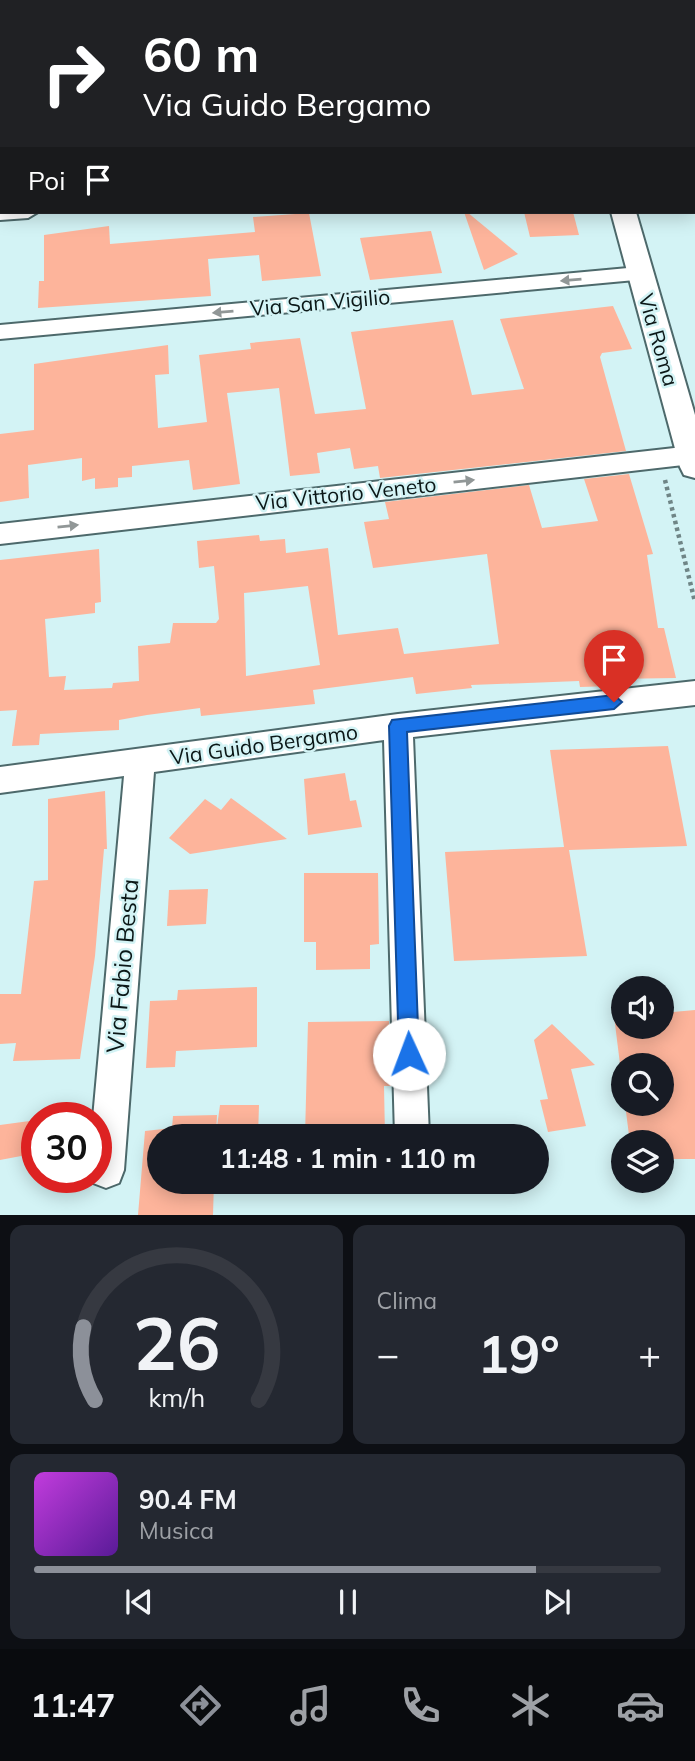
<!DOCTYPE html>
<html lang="it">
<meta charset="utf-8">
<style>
:root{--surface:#171b24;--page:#242831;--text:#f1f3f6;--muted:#9ea1a6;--line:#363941;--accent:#8c9099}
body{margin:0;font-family:Mulish,sans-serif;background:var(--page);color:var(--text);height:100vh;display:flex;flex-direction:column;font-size:26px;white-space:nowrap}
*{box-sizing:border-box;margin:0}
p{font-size:23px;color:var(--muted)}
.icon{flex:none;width:38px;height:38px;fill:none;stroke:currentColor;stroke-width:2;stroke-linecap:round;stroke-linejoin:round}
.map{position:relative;height:1215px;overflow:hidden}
.side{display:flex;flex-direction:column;gap:10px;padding:10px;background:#0d0f14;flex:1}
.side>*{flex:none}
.guide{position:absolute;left:0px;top:0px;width:696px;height:214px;box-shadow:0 4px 18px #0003;background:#202124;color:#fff;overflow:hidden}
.fabs{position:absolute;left:611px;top:976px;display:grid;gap:14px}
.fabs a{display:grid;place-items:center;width:63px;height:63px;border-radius:50%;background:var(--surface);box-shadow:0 4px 18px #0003;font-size:35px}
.speed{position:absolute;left:21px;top:1102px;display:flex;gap:14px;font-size:35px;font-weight:700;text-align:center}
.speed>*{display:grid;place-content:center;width:91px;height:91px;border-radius:50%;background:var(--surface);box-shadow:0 4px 18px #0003;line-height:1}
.speed .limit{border:10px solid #d22;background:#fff;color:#111}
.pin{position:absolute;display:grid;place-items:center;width:60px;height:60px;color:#fff;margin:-72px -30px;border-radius:50% 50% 50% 0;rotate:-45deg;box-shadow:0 0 7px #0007}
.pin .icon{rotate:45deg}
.me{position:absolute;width:77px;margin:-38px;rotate:358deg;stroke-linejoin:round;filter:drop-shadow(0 0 5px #0008)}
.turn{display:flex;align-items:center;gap:24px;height:147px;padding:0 28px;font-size:32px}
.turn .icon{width:91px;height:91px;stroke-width:2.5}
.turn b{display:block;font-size:49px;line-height:60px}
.then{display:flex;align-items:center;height:66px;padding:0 28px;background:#0003;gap:14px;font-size:26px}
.big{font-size:52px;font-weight:700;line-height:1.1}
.side .widget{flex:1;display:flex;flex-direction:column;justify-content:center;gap:10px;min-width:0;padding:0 24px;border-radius:14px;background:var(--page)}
.side .dial{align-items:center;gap:0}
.dial svg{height:182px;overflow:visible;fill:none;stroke:var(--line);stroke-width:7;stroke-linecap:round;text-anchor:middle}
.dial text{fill:var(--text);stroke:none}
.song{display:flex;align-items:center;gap:21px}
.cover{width:84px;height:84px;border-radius:10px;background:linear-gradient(135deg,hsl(290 70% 55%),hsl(270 70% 35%))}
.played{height:7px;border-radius:4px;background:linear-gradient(90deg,var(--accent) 80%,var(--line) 80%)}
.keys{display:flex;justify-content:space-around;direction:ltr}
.heat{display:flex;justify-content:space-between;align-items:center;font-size:38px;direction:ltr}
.side .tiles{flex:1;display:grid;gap:10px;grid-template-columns:1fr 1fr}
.widget:last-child{grid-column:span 2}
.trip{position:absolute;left:147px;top:1124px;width:402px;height:70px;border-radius:35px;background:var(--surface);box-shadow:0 4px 18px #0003;font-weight:700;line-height:70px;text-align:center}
.dock{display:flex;height:112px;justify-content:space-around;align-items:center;background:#090b0e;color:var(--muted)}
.dock .icon{width:49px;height:49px}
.dock .active{color:var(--accent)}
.dock b{font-size:32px;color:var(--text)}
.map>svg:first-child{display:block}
.building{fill:#fdb49b;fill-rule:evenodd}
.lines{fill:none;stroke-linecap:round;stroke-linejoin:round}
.minor-casing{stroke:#4d696b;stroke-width:4}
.tertiary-casing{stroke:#4d696b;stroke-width:4}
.path{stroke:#6f8586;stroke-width:4.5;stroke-dasharray:3.5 3.5;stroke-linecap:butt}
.minor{fill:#fff;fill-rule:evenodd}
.tertiary{fill:#fff;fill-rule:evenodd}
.oneway{fill:#919797}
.route{fill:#1a73e8;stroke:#114b97;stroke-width:2}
.labels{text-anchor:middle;stroke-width:5;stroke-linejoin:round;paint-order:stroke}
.street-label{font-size:21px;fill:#0b1717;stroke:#d3f3f5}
.near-street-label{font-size:24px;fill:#0b1717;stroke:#d3f3f5}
</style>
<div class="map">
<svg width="695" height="1215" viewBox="0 0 695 1215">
<rect width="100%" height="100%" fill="#d3f3f5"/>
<g class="building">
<polygon points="464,212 467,212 518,254 484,270"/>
<polygon points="524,212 573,212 579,235 530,237"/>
<polygon points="309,213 321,276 262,281 259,255 208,259 211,296 38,308 39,281 44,281 44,235 109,226 110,244 255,232 253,217"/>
<polygon points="431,231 442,273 370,280 360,238"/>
<polygon points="613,306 632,349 602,353 600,357 626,451 380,478 378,466 354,469 350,448 317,453 320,473 290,476 279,388 227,393 240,484 193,490 189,460 132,466 132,477 118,478 118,487 95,489 95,478 82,481 82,458 28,465 29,498 0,502 0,434 34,430 34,364 168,345 169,374 155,375 158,428 207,422 199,355 251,349 250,343 300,338 315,414 366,409 351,332 453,320 472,395 524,389 500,319"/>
<path d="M629 474 653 554 647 555 658 628H664L676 678 612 679 614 686 580 687 579 681 471 685 472 688 416 694 413 677 313 690 315 704 201 716 200 708 147 715 119 720V730L40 734 39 745 12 746 17 710 0 711V560L99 549 101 602 95 603V613L45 619 49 677 66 676 64 690 112 688 113 683 139 681 138 646 170 643 173 623H216L219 619 214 566 199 568 197 541 259 535 260 541 285 539 286 553 328 548 338 635 398 628 404 654 499 644 487 554 373 568 364 522 389 519 385 502 529 485 542 528 598 521 584 479ZM308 586 320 665 246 676 244 593Z"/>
<polygon points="668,746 687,846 569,850 587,956 454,961 445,852 564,847 550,750"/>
<polygon points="345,773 350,801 356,800 362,827 308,835 304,779"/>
<polygon points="105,791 107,849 104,849 95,956 80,1059 13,1061 16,1043 0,1044 0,994 21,994 34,881 48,880 48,799"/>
<polygon points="231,798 287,839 190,854 169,838 205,799 221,810"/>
<polygon points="304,873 378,873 379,944 370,945 370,969 316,970 316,942 304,942"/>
<polygon points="208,889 206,924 167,926 169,890"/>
<polygon points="257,987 257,1047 176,1051 175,1067 146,1068 150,1001 177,1000 178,990"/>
<polygon points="695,1010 695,1159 662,1159 662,1143 630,1143 625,1104 662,1104 662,1066 623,1066 623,1088 614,1016 623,1015 623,1027 662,1027 662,1013"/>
<polygon points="389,1021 391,1086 384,1086 385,1136 305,1136 308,1022"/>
<polygon points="552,1024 595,1065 571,1069 586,1126 548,1132 540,1100 548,1099 534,1040"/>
<polygon points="220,1105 259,1105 258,1136 159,1136 159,1181 214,1181 213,1215 138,1215 145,1131 172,1128 173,1116 217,1115 216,1134"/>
<polygon points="37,1120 37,1153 0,1160 0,1125"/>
</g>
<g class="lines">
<defs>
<g id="minor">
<rect x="113" y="0" width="16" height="2"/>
<polygon points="260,0 276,0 277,2 261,2"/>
<polygon points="295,0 311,0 294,2"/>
<polygon points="382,0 399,0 400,2 383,2"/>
<rect x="0" y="13" width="2" height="10"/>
<polygon points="0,208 2,212 38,212 28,218 0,220"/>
<polygon points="639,267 646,269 649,274 646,279 0,339 0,325"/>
<polygon points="692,446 695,447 695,463 692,464 0,544 0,524"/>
<polygon points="695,681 695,705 413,737 429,1136 395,1136 384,740 154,772 124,1170 119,1183 106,1188 93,1183 91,1178 96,1178 96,1118 93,1118 124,776 0,793 0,767 398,714"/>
</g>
<g id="tertiary">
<polygon points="556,0 576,0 577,2 557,2"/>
<rect x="0" y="122" width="2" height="14"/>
<polygon points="611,212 636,212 695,415 695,478 684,475 680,467"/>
</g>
</defs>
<use href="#minor" class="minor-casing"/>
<use href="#tertiary" class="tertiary-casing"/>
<polyline class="path" points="665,480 695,602"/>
<use href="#minor" class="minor"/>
<use href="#tertiary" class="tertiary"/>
</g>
<defs><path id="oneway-solid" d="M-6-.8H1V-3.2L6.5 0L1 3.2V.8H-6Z" transform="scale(1.75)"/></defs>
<g class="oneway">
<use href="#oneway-solid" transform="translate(571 280) rotate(175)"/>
<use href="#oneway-solid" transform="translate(223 312) rotate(175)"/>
<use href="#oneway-solid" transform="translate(464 481) rotate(-6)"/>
<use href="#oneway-solid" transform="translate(68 526) rotate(-6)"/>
</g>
<polygon class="route" points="614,695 622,702 614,709 407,732 419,1054 416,1061 409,1064 402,1061 399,1054 389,726 392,720"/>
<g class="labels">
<g class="street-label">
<text transform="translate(320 303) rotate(-5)" y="7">Via San Vigilio</text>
<text transform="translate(658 340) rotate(74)" y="7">Via Roma</text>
<text transform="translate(346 494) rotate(-6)" y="7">Via Vittorio Veneto</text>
<text transform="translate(264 745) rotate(-8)" y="7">Via Guido Bergamo</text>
</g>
<g class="near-street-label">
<text transform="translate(123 966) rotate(-85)" y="8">Via Fabio Besta</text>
</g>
</g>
</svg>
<div class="fabs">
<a><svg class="icon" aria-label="sound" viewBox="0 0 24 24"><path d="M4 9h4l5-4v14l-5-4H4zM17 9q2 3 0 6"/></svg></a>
<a><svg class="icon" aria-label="search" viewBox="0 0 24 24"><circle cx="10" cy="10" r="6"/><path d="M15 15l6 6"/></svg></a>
<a><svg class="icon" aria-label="layers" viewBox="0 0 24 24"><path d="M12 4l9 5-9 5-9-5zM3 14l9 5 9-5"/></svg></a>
</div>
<div class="speed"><div class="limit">30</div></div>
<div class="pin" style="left:614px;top:702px;background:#d93025"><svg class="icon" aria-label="arrive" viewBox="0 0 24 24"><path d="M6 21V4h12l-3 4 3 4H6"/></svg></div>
<svg class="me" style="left:409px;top:1054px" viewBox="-20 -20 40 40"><circle r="19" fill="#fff"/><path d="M0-13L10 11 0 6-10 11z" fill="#1a73e8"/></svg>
<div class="trip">11:48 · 1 min · 110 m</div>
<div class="guide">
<div class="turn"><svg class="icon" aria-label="right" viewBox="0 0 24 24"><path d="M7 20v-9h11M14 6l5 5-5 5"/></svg><div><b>60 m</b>Via Guido Bergamo</div></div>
<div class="then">Poi<svg class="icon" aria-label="arrive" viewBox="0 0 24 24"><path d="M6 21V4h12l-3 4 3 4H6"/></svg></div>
</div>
</div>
<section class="side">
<div class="tiles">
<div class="widget dial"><svg viewBox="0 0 100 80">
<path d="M14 69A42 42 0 1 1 86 69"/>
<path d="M14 69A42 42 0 0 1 9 37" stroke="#8c9099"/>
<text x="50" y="56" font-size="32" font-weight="700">26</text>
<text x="50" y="72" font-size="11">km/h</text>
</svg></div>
<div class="widget"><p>Clima</p>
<div class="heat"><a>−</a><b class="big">19°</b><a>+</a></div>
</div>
<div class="widget">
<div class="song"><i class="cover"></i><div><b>90.4 FM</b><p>Musica</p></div></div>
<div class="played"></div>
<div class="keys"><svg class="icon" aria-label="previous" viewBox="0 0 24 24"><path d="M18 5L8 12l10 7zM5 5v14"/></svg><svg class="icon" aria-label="pause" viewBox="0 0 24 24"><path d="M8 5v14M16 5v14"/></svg><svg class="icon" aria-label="next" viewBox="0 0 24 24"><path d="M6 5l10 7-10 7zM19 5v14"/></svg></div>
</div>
</div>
</section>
<nav class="dock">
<b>11:47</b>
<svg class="icon active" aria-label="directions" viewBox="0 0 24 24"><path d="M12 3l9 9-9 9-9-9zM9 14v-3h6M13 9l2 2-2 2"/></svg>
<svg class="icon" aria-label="music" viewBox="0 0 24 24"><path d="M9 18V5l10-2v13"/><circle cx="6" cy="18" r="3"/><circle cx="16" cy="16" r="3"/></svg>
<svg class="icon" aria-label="phone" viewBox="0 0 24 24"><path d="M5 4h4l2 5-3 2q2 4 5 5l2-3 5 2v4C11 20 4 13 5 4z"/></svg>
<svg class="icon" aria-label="climate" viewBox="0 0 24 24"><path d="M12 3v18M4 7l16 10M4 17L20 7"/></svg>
<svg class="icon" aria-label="car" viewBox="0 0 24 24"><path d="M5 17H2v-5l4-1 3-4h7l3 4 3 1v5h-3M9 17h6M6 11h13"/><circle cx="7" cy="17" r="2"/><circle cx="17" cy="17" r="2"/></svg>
</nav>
